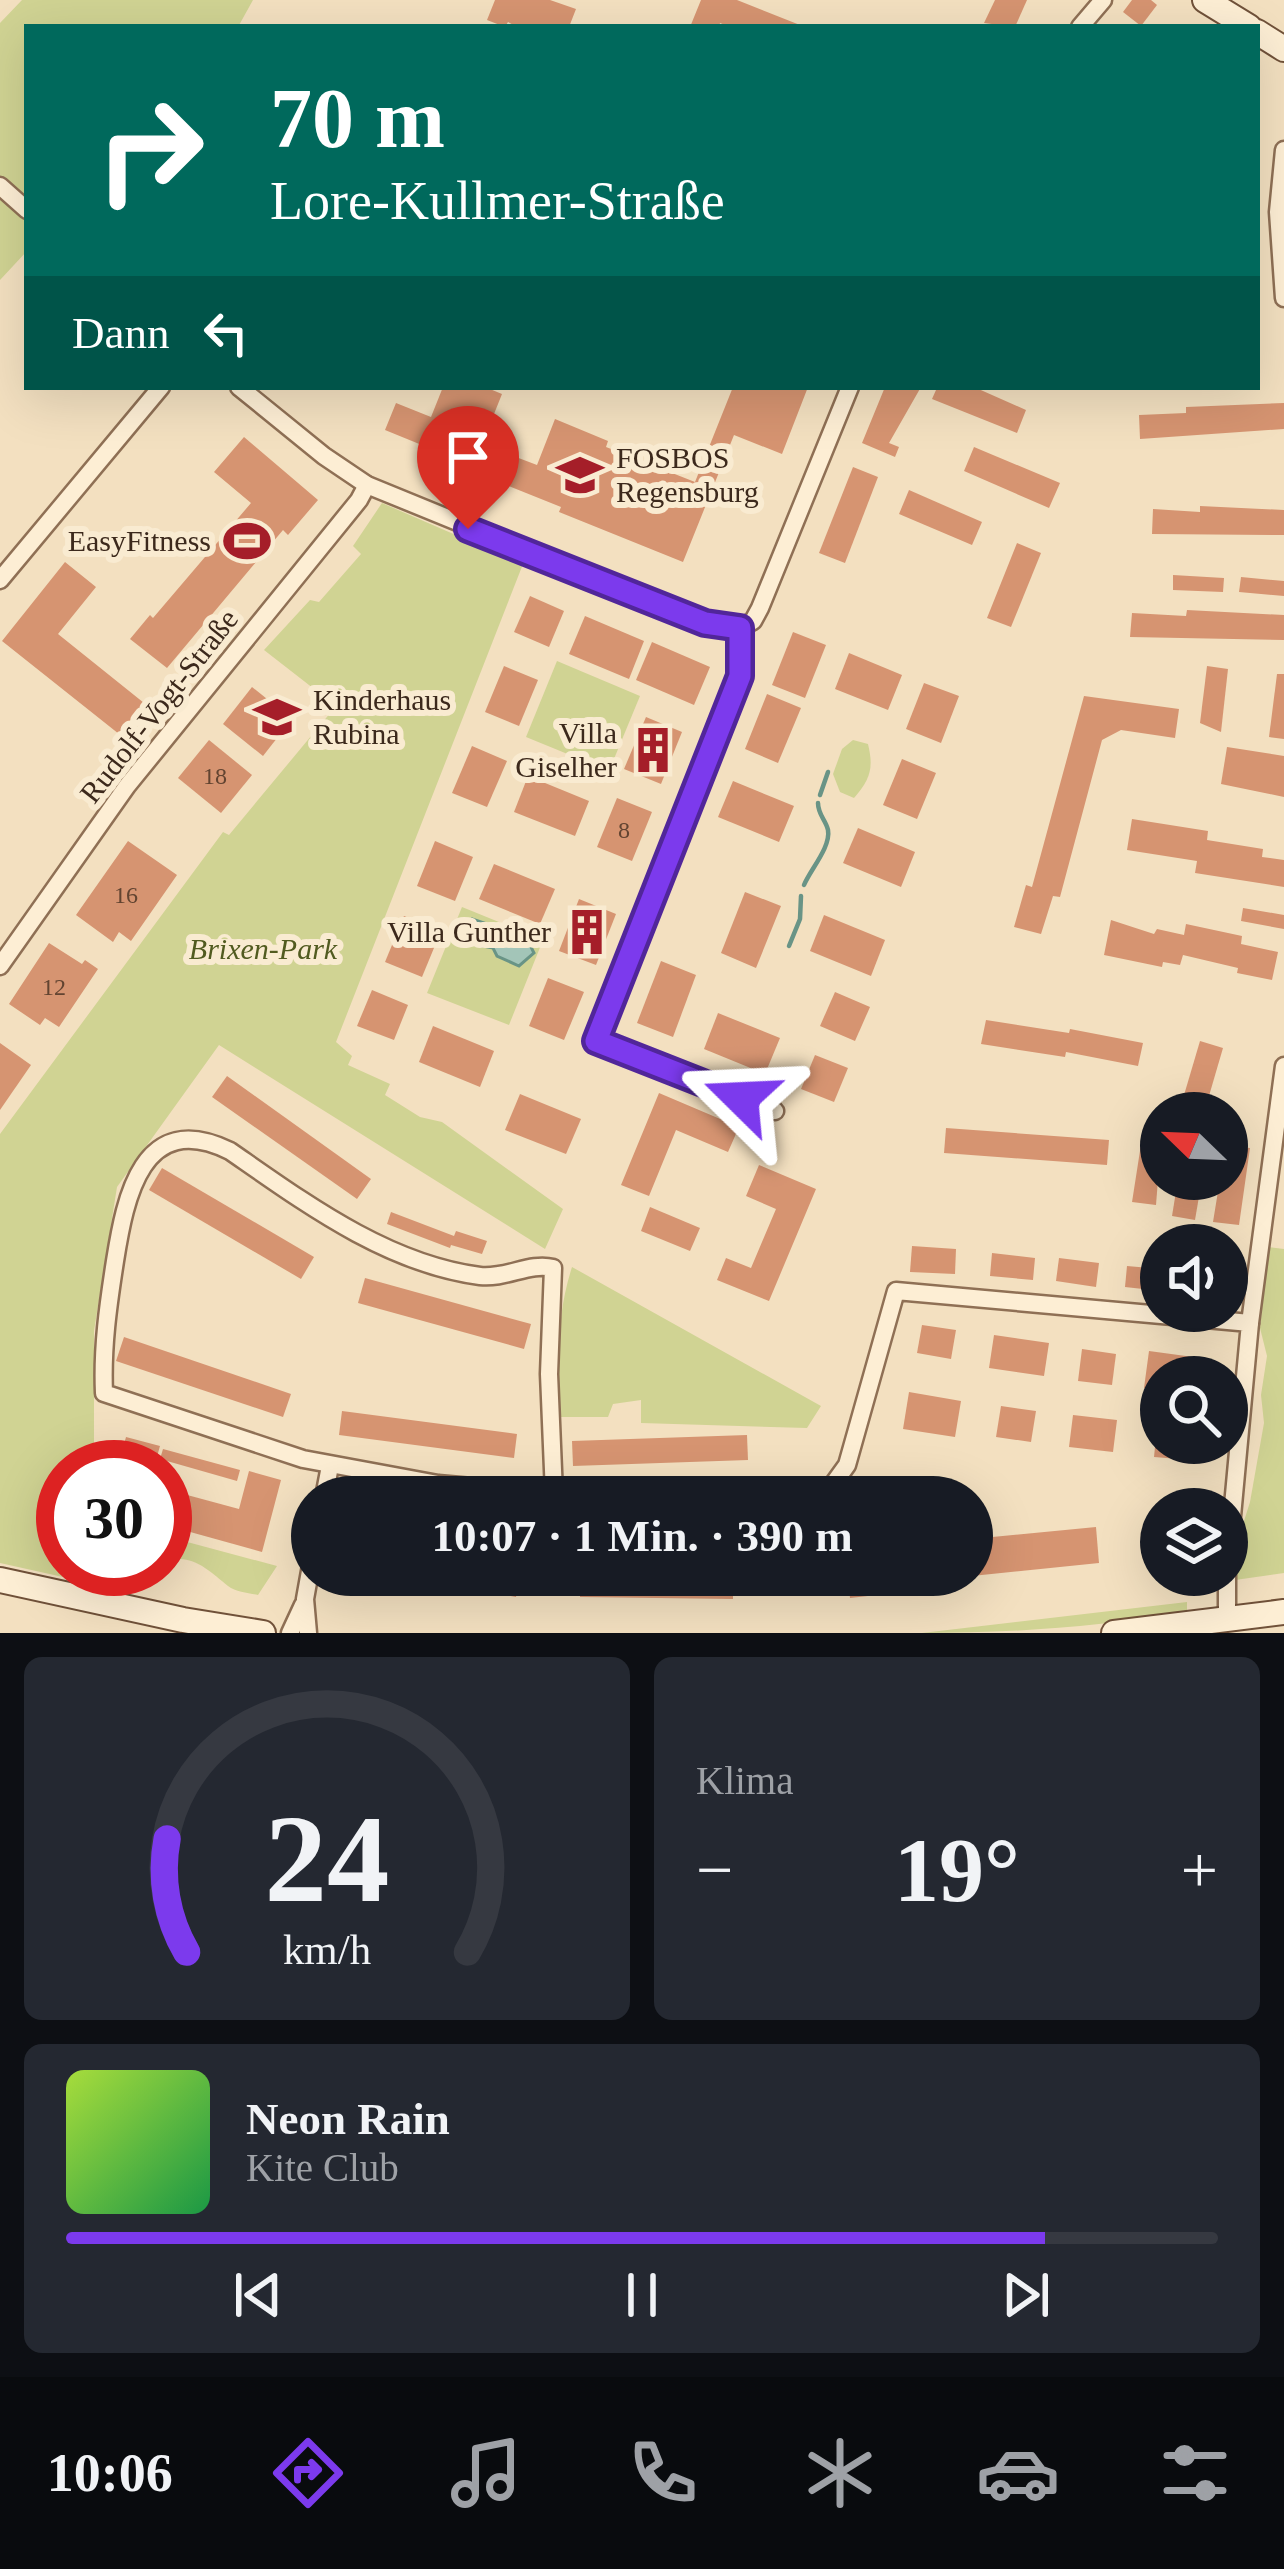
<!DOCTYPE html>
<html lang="de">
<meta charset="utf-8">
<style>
:root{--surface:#171b24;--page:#242831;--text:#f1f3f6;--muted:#9ea1a6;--line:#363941;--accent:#7c3aed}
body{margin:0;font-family:Georgia,serif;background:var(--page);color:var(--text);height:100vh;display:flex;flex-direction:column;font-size:45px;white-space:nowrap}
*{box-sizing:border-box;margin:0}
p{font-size:39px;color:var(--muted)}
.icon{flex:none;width:66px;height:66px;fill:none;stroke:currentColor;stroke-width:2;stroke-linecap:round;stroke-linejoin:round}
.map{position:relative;height:1633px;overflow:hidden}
.side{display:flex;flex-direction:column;gap:24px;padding:24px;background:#0d0f14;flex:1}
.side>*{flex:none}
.banner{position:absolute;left:24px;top:24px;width:1236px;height:366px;border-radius:0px;box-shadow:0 12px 48px #0002;background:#00695c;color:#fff;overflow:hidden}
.needle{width:78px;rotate:293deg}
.controls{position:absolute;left:1140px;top:1092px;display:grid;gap:24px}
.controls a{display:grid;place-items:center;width:108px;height:108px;border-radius:50%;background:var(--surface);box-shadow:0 12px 48px #0002;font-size:60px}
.speed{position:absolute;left:36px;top:1440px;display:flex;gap:24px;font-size:60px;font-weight:700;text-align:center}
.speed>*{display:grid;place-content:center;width:156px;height:156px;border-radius:50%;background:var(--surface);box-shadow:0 12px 48px #0002;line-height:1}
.speed .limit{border:18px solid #d22;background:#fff;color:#111}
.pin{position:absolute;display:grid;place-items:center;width:102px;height:102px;color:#fff;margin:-123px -51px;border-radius:50% 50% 50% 0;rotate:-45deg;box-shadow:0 0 12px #0007}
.pin .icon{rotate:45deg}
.me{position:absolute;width:132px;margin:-66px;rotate:291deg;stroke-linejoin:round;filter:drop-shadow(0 0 9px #0008)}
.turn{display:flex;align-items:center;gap:42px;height:252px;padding:0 48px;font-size:54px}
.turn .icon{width:156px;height:156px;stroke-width:2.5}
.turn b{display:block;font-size:84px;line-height:102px}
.then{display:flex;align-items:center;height:114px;padding:0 48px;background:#0003;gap:24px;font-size:45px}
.big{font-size:90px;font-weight:600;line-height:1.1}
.side .card{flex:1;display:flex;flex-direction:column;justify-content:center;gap:18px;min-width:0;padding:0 42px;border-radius:18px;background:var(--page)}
.side .dial{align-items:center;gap:0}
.dial svg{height:312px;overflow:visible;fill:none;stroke:var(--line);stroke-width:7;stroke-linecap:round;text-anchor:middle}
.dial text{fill:var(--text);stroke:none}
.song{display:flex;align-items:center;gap:36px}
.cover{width:144px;height:144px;border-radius:18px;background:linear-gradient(135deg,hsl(80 70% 55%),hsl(140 70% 35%))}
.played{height:12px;border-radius:6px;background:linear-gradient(90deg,var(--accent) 85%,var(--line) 85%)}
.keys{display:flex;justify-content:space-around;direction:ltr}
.heat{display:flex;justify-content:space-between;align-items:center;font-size:66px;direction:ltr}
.side .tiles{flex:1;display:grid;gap:24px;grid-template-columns:1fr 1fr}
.card:last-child{grid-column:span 2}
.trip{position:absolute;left:291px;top:1476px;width:702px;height:120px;border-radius:60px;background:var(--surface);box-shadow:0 12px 48px #0002;font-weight:600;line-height:120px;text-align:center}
.tabs{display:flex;height:192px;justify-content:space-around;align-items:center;background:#090b0e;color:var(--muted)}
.tabs .icon{width:84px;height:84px}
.tabs .active{color:var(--accent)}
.tabs b{font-size:54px;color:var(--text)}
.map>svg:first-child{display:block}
.green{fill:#d0d393}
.water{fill:#a3c5b8;stroke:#699486;stroke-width:3}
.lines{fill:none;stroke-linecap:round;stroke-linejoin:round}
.stream{stroke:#699486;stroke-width:4.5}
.building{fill:#d69471}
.street-casing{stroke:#8f7055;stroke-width:21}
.secondary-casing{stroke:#705139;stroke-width:28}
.street{stroke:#fdeed4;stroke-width:16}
.secondary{stroke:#fdeed4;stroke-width:24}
.route-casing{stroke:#51269a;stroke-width:30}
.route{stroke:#7c3aed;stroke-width:21}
.labels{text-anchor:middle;stroke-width:12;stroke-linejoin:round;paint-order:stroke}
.number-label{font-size:24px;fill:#624431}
.poi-label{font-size:30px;fill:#3c291c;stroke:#f9ebd1;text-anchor:end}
.street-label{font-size:30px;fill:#3c291c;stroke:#f9ebd1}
.park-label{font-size:30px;font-style:italic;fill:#515b20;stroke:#f9ebd1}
</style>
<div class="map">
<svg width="1284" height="1633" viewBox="0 0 1284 1633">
<rect width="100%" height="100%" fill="#f3e0c0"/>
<g class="green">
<polygon points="22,0 253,0 238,27 27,27 27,251 0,280 0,23"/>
<polygon points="382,503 523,564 336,1042 352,1056 348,1065 390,1084 385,1095 420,1117 442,1122 563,1209 545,1249 219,1045 117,1187 94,1331 94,1467 63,1467 63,1569 155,1569 143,1585 90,1583 0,1563 0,1134 223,832 229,835 336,706 264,650 310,600 319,602 361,554 353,546"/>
<polygon points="557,661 640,696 609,771 526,737"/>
<path d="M853 740 868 744C874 769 870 779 854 798L840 792 833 774 842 749Z"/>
<polygon points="462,907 543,940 509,1025 427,993"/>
<polygon points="1268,1247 1284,1249 1284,1573 1186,1587 1205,1575 1227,1575 1250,1502 1264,1423 1261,1395 1267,1356 1260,1328"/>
<path d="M572 1267 821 1406 807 1428 641 1423V1400L613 1404 608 1417H561C557 1365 556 1317 572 1267Z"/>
<path d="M165 1536 277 1566 258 1595C248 1593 236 1592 228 1586 208 1570 191 1552 165 1562Z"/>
<path d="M1187 1602V1612C1098 1627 1012 1633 922 1633Z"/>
</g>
<polygon class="water" points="472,919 499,928 506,936 527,939 534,953 519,966 497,956 493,948 467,943 461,932"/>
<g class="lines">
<g class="stream">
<polyline points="820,795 828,772"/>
<path d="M804 885C810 870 831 847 828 830 826 820 818 815 818 803"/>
<polyline points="789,946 800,919 801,896"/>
</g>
</g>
<g class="building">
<polygon points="495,0 550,0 576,9 569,27 517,27 508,22 505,27 487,20"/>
<polygon points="701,0 737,0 805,27 730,27 720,23 719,27 690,27"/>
<polygon points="995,0 1027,0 1015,27 984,23"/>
<polygon points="1132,0 1151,0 1157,5 1141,26 1123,12"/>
<polygon points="443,387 485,387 502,394 482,444 537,465 555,419 608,441 606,447 695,482 733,387 808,387 782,454 734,435 683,562 559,512 561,507 454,464 456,459 385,430 396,403 431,417"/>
<polygon points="885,387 921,387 889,443 899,447 895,457 862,443"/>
<polygon points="928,387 974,387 1026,410 1017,433 932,399 936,390"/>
<polygon points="1284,403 1284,429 1140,439 1139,415 1186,413 1186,407"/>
<polygon points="244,437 318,500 288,535 283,530 167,668 130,639 150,615 153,618 251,503 214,472"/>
<polygon points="974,447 1060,483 1049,508 964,471"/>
<polygon points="853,467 878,477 845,563 819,553"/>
<polygon points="909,490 982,522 972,545 899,514"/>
<polygon points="1200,506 1284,510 1284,535 1152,534 1153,509 1200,512"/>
<polygon points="1017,543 1041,553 1011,627 987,618"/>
<polygon points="65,562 96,587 58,634 144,703 119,734 2,641"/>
<polygon points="1173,575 1224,578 1223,592 1173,590"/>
<polygon points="1241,577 1284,581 1284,596 1239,592"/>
<polygon points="530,596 564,611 549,647 514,632"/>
<polygon points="1187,610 1284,615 1284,640 1130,637 1132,613 1186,616"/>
<polygon points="585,616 644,641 629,679 569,654"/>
<polygon points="793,632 826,645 805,698 772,685"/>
<polygon points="652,642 710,667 694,705 636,680"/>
<polygon points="849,653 902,675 888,710 835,689"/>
<polygon points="504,666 538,680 519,726 485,712"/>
<polygon points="1207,666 1228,669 1221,732 1200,723"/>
<polygon points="1277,674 1284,674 1284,739 1269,737"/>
<polygon points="924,683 959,696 941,743 906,729"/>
<polygon points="252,687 292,719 263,756 223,724"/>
<polygon points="767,694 801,708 778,763 745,749"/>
<polygon points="1084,696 1179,709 1175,738 1121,730 1102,740 1060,897 1053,896 1041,934 1014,927 1026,885 1032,887"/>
<polygon points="646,717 682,732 661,784 624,769"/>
<polygon points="209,740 252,775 221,813 178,778"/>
<polygon points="472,746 507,761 487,807 452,793"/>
<polygon points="1227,747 1284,756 1284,797 1221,784"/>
<polygon points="902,759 936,773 917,819 883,805"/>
<polygon points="528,776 589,801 575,836 514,812"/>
<polygon points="733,781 794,806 779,842 718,817"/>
<polygon points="617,798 652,812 632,861 597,847"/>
<polygon points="1132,819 1208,831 1207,840 1263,849 1262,857 1284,860 1284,887 1195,873 1197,861 1127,850"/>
<polygon points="858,828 915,852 901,887 843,863"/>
<polygon points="128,841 177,875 131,941 119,932 113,942 76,915"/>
<polygon points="435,841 473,857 455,901 417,886"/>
<polygon points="494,864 555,889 540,924 479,899"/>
<polygon points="745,892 781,906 756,968 721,953"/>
<polygon points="579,899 616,914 596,965 559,951"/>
<polygon points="1243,908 1284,915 1284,929 1241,921"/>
<polygon points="824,915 885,940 871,976 810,951"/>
<polygon points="404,916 441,931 422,977 385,962"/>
<polygon points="1111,920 1154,934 1157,929 1184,935 1186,924 1242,936 1241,944 1278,952 1272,980 1237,973 1238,968 1183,955 1180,965 1163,962 1162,967 1104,955"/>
<polygon points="49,943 82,964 85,960 98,969 59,1027 45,1018 40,1025 9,1004"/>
<polygon points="661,961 696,975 673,1037 637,1023"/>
<polygon points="548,978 584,992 564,1040 529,1026"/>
<polygon points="372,990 408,1005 394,1040 357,1026"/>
<polygon points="835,992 870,1007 855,1041 820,1026"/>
<polygon points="718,1013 780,1038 765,1074 704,1049"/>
<polygon points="986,1020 1069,1033 1070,1029 1143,1043 1138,1066 1066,1052 1065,1057 981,1044"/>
<polygon points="433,1026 494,1051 480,1087 419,1062"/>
<polygon points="1200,1041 1223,1048 1204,1113 1182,1113 1179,1112"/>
<polygon points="0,1043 31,1065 0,1110"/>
<polygon points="815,1055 848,1068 834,1102 801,1089"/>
<polygon points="227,1076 371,1179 357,1199 212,1097"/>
<polygon points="659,1093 739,1127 728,1152 676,1130 649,1196 621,1185"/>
<polygon points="520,1094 581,1119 566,1154 505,1130"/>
<polygon points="946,1128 1109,1140 1107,1165 944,1153"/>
<polygon points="1142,1138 1161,1141 1156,1205 1132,1202"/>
<polygon points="1227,1145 1250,1148 1239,1225 1213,1222 1220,1179 1227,1179"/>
<polygon points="759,1165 816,1189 769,1301 717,1280 726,1258 751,1268 776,1209 746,1196"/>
<polygon points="162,1168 314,1257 301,1279 149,1190"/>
<polygon points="1178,1179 1202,1179 1195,1220 1172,1216"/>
<polygon points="650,1207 700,1228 690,1251 641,1231"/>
<polygon points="391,1212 454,1236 456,1231 487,1241 482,1254 451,1245 450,1248 387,1224"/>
<polygon points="912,1246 956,1249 955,1274 910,1272"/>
<polygon points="992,1253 1035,1258 1033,1280 990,1276"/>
<polygon points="1059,1258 1099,1263 1096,1287 1056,1281"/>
<polygon points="1127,1266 1161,1269 1161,1291 1125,1287"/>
<polygon points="365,1278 531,1324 524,1349 358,1303"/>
<polygon points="922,1325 956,1330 951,1359 917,1353"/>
<polygon points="994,1335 1049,1343 1044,1376 989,1368"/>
<polygon points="124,1337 291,1394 283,1417 116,1361"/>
<polygon points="1082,1349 1116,1354 1112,1385 1078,1381"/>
<polygon points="1149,1351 1208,1359 1206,1377 1161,1377 1161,1390 1144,1388"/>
<polygon points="909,1392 961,1401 955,1437 903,1429"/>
<polygon points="1001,1406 1036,1411 1031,1442 996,1437"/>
<polygon points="342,1411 517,1434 514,1458 339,1435"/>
<polygon points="1073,1415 1117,1420 1113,1452 1069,1447"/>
<polygon points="1158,1417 1161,1417 1161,1443 1192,1443 1191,1460 1154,1457"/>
<polygon points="747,1435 748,1460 573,1466 572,1441"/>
<polygon points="126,1437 160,1446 154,1467 118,1467"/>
<polygon points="163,1449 240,1470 237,1481 160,1459"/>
<polygon points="249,1471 281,1480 262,1552 165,1525 165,1489 239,1509"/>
<polygon points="882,1486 883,1497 837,1497 836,1492"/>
<polygon points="1096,1527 1099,1563 972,1576 972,1539"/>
<polygon points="393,1575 520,1575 516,1597"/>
<polygon points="580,1575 733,1575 733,1599 580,1597"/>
<polygon points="847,1575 893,1575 895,1593 850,1598"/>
</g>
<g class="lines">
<defs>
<g id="street">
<polyline points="1080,27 1103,0"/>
<polyline points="1284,150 1278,212 1284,298"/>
<polyline points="0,186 27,210"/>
<polyline points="239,387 324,456 367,485 705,623 740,628"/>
<polyline points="0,580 161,387"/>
<polyline points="740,628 743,656 740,675 596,1041 775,1111"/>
<polyline points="740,628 753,621 760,608 850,387"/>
<polyline points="0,966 127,786 359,500 367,485"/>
<polyline points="1250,1323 1284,1066"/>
<polyline points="834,1483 847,1465 896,1291 1250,1323 1227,1570"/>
<path d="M554 1494 549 1374 553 1268C530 1262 506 1279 480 1276 387 1264 305 1203 230 1151 142 1108 125 1198 115 1261 108 1306 102 1348 104 1393L303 1459 438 1484 554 1494 750 1490"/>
<polyline points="324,1497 330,1466"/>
<polyline points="1227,1575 1227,1619"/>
<polyline points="290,1633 303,1605"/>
<polyline points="308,1633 305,1599 312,1560"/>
</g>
<g id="secondary">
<polyline points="1205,0 1249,27"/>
<polyline points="1257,32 1284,49"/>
<polyline points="0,1580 183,1620 263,1633"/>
<polyline points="1114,1633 1284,1612"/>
</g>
</defs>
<use href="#street" class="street-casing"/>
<use href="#secondary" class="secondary-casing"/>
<use href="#street" class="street"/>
<use href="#secondary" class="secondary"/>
</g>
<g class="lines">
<defs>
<polyline id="route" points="468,529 705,623 740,628 740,676 596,1041 741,1098"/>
</defs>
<use href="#route" class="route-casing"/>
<use href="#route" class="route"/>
</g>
<defs>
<symbol id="university-bare" viewBox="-9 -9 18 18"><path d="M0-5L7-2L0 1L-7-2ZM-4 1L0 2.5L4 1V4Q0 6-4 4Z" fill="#a51e29" stroke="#f9ebd1" stroke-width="2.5" paint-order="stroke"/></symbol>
<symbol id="stadium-bare" viewBox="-9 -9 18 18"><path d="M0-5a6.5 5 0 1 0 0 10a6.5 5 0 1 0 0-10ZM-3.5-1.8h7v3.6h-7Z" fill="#a51e29" stroke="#f9ebd1" stroke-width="2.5" paint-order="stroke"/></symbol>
<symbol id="school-bare" viewBox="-9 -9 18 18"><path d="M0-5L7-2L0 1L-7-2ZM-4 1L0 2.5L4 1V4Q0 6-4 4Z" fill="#a51e29" stroke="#f9ebd1" stroke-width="2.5" paint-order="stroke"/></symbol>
<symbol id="building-bare" viewBox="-9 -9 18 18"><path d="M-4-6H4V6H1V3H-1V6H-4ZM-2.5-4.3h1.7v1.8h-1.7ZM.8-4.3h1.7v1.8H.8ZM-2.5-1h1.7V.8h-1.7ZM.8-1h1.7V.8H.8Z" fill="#a51e29" stroke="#f9ebd1" stroke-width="2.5" paint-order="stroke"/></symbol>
</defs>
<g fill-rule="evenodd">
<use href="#university-bare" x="547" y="442" width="66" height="66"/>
<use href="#stadium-bare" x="214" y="508" width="66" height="66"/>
<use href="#school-bare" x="244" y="684" width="66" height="66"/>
<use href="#building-bare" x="620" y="717" width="66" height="66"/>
<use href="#building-bare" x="554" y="899" width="66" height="66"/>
</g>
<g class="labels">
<g class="number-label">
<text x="215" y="784">18</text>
<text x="624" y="838">8</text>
<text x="126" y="903">16</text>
<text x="54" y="995">12</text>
</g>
<g class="poi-label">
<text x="616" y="468" text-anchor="start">FOSBOS<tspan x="616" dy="34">Regensburg</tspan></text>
<text x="211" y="551">EasyFitness</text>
<text x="313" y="710" text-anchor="start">Kinderhaus<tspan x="313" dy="34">Rubina</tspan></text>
<text x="617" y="743">Villa<tspan x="617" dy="34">Giselher</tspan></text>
<text x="551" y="942">Villa Gunther</text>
</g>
<g class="street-label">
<text transform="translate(159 706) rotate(-52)" y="10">Rudolf-Vogt-Straße</text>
</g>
<g class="park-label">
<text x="263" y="959">Brixen-Park</text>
</g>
</g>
</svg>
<div class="controls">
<a><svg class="needle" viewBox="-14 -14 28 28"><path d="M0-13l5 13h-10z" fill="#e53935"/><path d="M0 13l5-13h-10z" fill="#9ea1a6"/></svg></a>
<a><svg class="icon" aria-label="sound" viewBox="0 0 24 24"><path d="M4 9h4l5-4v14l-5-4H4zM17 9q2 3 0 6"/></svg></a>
<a><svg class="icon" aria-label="search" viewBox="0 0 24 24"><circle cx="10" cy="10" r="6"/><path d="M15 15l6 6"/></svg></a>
<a><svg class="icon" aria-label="layers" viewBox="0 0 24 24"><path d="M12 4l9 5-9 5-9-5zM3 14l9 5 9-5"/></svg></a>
</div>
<div class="speed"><div class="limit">30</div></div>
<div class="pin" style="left:468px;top:529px;background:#d93025"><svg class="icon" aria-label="arrive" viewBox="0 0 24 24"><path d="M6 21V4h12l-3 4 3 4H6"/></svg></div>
<svg class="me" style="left:741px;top:1098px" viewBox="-20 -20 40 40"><path d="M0-17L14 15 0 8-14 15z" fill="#7c3aed" stroke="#fff" stroke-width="4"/></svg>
<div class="trip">10:07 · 1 Min. · 390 m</div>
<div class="banner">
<div class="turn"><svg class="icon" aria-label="right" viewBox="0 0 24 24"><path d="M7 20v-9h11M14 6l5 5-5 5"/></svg><div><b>70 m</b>Lore-Kullmer-Straße</div></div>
<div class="then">Dann<svg class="icon" aria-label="left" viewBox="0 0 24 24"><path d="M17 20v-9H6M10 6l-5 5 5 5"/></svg></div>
</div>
</div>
<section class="side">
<div class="tiles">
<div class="card dial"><svg viewBox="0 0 100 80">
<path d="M14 69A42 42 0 1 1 86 69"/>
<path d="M14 69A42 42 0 0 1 9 40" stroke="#7c3aed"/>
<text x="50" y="56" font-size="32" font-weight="700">24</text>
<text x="50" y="72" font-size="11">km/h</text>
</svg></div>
<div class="card"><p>Klima</p>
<div class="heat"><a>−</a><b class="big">19°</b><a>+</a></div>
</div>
<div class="card">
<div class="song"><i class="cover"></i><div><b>Neon Rain</b><p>Kite Club</p></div></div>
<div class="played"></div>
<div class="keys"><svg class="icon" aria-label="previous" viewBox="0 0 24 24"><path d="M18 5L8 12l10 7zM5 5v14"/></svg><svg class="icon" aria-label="pause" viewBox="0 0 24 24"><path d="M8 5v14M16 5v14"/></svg><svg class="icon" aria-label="next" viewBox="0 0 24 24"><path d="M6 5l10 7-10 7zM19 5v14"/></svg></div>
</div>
</div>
</section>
<nav class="tabs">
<b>10:06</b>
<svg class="icon active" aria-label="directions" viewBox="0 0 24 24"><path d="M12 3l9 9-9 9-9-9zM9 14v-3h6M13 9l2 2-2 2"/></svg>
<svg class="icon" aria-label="music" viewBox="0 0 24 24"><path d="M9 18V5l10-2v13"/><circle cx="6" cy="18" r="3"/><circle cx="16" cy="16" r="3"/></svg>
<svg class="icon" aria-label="phone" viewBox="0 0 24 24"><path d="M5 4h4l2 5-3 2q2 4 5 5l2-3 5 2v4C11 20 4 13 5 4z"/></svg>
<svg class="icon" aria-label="climate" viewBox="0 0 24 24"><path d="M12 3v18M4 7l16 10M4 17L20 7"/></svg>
<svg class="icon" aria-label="car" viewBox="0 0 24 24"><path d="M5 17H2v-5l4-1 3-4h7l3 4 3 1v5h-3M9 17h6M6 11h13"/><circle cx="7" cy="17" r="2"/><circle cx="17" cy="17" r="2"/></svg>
<svg class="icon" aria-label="filters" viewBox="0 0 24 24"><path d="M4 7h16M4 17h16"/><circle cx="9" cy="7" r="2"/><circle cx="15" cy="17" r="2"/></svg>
</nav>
